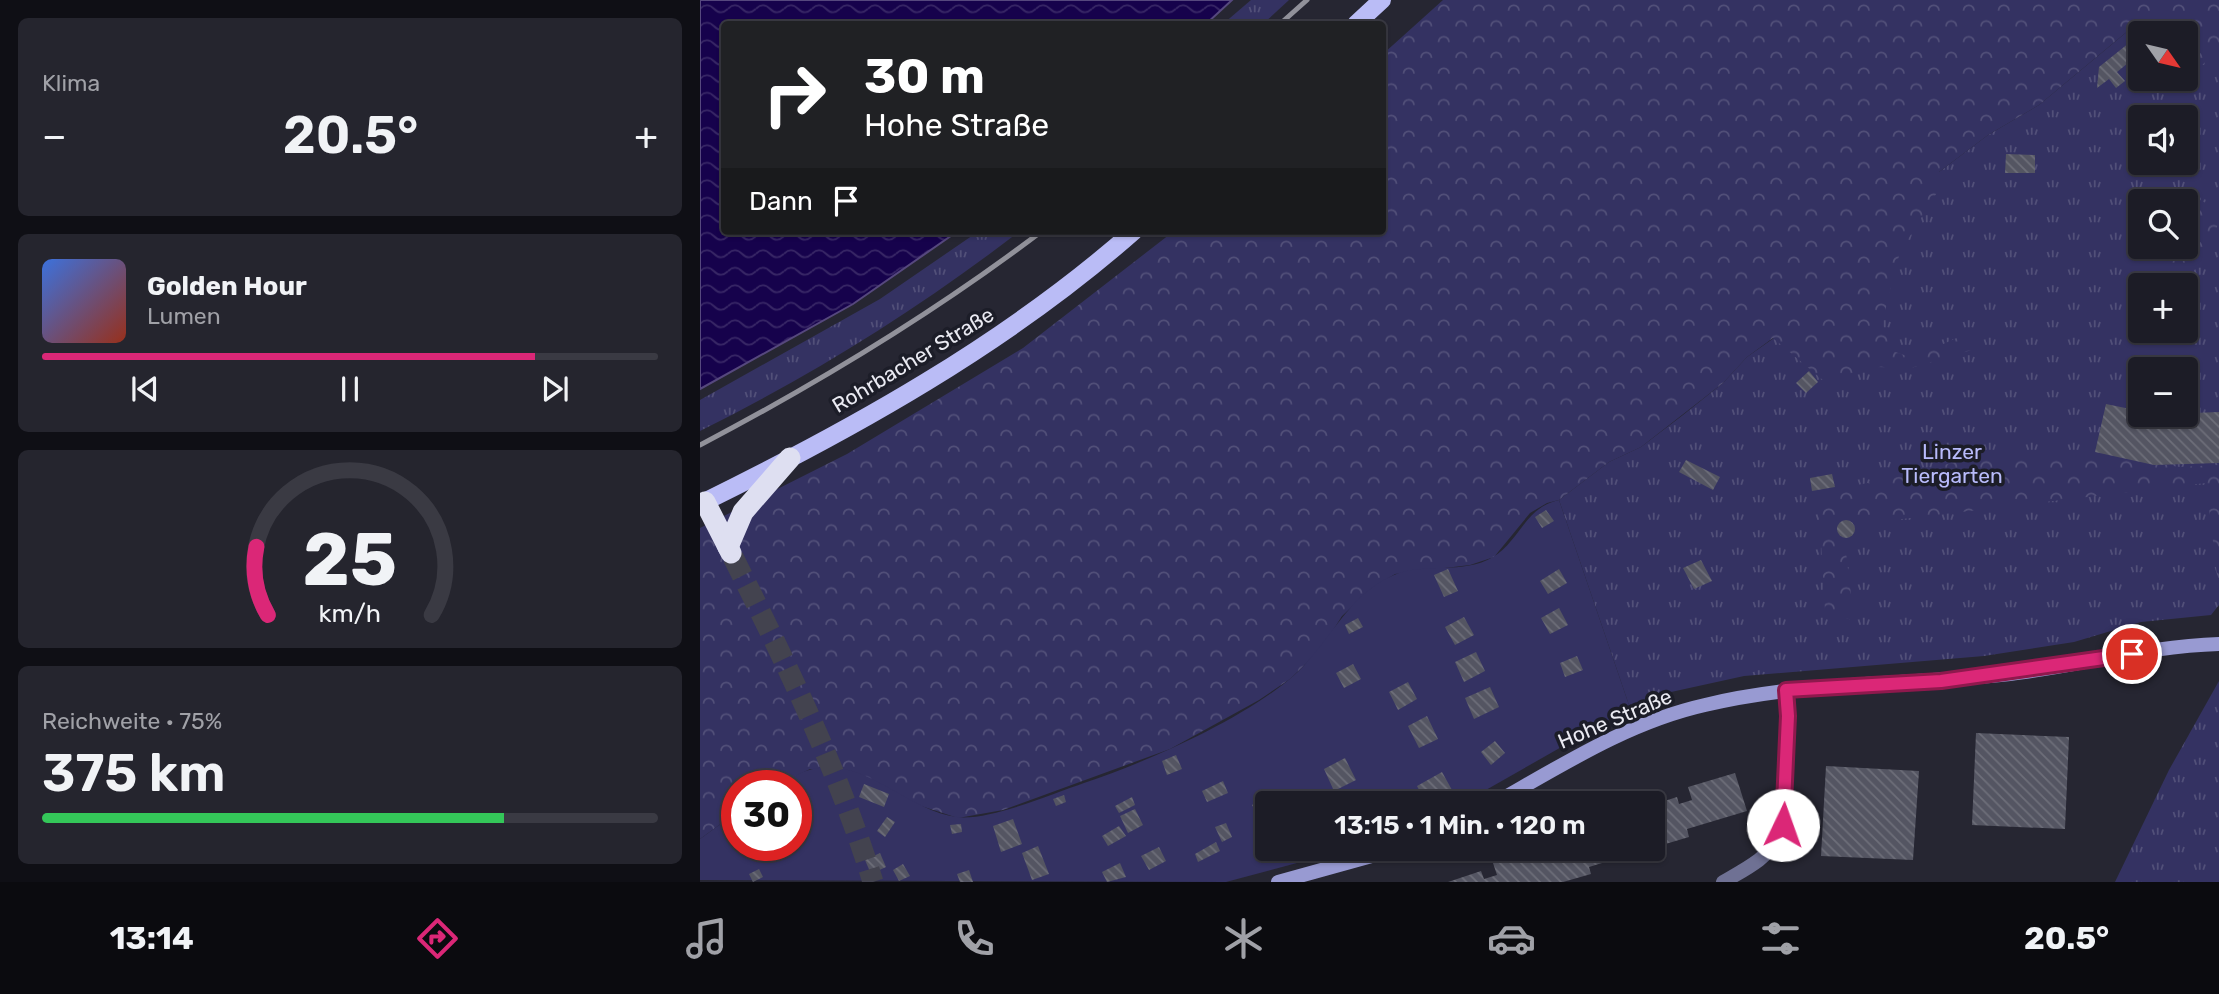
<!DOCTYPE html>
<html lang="de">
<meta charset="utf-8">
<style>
:root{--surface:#1c1c26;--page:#25252e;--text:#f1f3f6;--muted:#a0a1a7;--line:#3a3a43;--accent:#db2777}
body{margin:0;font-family:Rubik,sans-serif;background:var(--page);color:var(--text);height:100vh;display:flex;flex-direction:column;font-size:26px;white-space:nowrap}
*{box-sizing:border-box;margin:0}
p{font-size:23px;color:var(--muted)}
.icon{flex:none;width:38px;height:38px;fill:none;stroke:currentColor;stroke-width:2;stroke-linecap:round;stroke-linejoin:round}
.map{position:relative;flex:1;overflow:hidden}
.details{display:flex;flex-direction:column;gap:18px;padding:18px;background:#0f0f15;width:700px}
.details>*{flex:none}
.guide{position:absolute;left:21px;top:21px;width:665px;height:214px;border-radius:7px;box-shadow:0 2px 5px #0004,0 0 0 2px var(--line);background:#202124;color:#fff;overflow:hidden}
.needle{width:46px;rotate:124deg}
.tools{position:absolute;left:1428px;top:21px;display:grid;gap:14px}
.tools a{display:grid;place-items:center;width:70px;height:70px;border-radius:7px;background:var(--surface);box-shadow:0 2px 5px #0004,0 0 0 2px var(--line);font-size:35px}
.speed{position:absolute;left:21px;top:770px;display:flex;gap:14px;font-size:35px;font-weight:700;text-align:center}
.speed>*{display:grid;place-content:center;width:91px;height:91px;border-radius:50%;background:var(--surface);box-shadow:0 2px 5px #0004,0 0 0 2px var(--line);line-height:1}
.speed .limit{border:10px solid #d22;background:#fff;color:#111}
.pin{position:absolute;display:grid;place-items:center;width:60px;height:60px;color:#fff;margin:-30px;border:4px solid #fff;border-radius:50%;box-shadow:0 2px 7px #0007}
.me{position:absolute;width:77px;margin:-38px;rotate:3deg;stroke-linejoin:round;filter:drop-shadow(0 0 5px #0008)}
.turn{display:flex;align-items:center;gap:24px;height:147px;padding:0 28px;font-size:32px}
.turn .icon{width:91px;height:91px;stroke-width:2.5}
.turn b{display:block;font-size:49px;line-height:60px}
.then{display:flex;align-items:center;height:66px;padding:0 28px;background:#0003;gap:14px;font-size:26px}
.big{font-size:52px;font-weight:600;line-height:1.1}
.details .widget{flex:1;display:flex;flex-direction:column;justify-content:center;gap:10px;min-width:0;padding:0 24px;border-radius:10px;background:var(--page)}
.details .dial{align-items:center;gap:0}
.dial svg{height:182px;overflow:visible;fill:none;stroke:var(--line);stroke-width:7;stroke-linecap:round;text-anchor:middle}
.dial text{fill:var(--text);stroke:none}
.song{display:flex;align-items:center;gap:21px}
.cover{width:84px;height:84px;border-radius:10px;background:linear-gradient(135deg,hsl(220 70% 55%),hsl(10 70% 35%))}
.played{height:7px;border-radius:4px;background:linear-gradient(90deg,var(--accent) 80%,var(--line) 80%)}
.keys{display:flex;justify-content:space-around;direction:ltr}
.heat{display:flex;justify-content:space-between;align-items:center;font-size:38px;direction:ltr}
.charge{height:10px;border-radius:5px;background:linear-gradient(90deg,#34c759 75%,var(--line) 0)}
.trip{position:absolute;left:555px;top:791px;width:410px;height:70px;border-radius:7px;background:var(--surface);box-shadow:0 2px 5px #0004,0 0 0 2px var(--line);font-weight:600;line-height:70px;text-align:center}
.tab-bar{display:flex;height:112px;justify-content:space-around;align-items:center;background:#0b0b0f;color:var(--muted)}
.tab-bar .icon{width:49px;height:49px}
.tab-bar .selected{color:var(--accent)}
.tab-bar b{font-size:32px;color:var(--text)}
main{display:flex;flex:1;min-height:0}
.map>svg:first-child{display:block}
.grass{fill:url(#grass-tufts);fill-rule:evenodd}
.forest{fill:url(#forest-crowns)}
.garden{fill:#343262}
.water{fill:url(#water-waves);stroke:#56487e;stroke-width:2}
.building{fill:url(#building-back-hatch)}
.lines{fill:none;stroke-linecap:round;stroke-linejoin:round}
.highway-tunnel{stroke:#43434f;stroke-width:21;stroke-dasharray:21 10;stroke-linecap:butt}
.lane{stroke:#6f7194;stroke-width:14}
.street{stroke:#6f7194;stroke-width:14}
.secondary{stroke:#989ad2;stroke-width:14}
.primary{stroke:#babcf6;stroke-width:18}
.highway{stroke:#dedff1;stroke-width:21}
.rail{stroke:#91919a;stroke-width:5}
.route-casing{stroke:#8e194d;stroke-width:18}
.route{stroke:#db2777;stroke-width:12}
.labels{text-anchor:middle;stroke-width:7;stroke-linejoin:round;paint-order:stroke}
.street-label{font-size:21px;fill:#eaeaf2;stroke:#1c1d28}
.park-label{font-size:21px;fill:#b8bbfb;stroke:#1c1d28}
</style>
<main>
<section class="details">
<div class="widget"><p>Klima</p>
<div class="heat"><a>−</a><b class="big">20.5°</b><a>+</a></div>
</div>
<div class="widget">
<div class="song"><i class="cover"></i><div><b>Golden Hour</b><p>Lumen</p></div></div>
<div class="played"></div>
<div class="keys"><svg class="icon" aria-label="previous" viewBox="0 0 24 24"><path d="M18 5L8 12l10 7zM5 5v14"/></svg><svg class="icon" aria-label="pause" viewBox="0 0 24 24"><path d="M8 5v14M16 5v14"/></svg><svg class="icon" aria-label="next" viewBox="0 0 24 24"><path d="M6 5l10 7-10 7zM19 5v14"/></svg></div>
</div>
<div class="widget dial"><svg viewBox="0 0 100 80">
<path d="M14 69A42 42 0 1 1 86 69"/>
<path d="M14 69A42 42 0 0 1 9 39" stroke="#db2777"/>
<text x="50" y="56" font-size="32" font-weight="700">25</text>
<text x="50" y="72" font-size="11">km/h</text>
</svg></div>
<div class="widget"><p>Reichweite · 75%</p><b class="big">375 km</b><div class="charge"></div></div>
</section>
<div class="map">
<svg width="1519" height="882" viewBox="0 0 1519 882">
<defs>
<pattern id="grass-tufts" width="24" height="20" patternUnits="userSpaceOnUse" patternTransform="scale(1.75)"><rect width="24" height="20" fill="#343262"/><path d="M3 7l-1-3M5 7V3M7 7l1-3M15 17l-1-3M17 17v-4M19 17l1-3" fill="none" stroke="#525079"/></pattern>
<pattern id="forest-crowns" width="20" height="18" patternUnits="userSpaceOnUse" patternTransform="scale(1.75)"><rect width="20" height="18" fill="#343262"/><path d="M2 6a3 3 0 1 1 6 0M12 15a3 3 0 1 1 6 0" fill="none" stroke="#525079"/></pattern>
<pattern id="water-waves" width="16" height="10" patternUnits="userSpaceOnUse" patternTransform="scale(1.75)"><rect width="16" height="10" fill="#16024c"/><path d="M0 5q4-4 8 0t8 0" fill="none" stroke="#382766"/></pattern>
<pattern id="building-back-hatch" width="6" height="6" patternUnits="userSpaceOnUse" patternTransform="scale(1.75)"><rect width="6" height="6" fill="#545562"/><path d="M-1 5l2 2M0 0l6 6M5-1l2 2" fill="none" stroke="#6d6e79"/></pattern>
</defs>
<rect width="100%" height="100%" fill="#262632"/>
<g class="grass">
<polygon points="551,0 589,0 563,24 523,24"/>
<path d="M1519 0V605L1511 615 1441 622 1374 642 1284 656 1044 676 971 692 930 708 859 500 909 462 941 447 983 415 1023 383 1047 357 1074 338 1239 172 1288 135 1339 105 1452 11ZM1440 33H1486V79H1440ZM1440 117H1486V163H1440ZM1440 201H1486V247H1440ZM1440 285H1486V331H1440ZM1440 369H1486V415H1440Z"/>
<path d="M279 231H320C220 308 113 375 0 431V400L180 299Z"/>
<polygon points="1519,681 1519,882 1415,882 1469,770"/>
</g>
<g class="forest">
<polygon points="743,0 1519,0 1519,51 1486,78 1486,33 1442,33 1435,25 1339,105 1288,135 1239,172 1246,178 1200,252 1182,323 1193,351 1212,358 1270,332 1275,349 1211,368 1177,367 1124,381 1073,338 1047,357 1023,383 941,447 909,462 859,500 847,503 830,513 794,557 770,565 695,574 671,589 642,616 621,649 590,679 559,700 470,749 303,810 258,818 215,804 178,783 110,769 76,786 37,786 37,812 0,839 0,528 147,454 323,348 474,231 682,231 683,54"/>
<polygon points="1483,191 1519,210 1519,223 1486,286 1440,285 1440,306 1432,302 1458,247 1486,247 1486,201 1479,201"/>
<polygon points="1392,454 1480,467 1519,465 1519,592 1506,483 1143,526 1154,621 1125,610 1118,493 1212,474 1273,457"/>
</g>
<path class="garden" d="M859 500 930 708 763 803H567V849H649L526 882 0 880V839L37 812V845H96V786H76C87 781 98 773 109 770 163 754 205 810 257 817 289 821 352 794 384 783 447 762 540 721 591 678 628 647 647 594 694 575 725 562 763 575 793 557 820 541 825 507 859 500Z"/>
<polygon class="water" points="0,0 532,0 506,24 24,24 24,231 258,231 153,304 0,389"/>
<g class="building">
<polygon points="1429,43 1428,63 1417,72 1425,81 1416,88 1409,79 1397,88 1399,67"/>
<polygon points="1306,154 1335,155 1335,173 1305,173"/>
<polygon points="1465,163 1484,163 1478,171"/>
<polygon points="1439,214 1440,214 1440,244 1432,242"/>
<polygon points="1109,371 1118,382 1106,393 1096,383"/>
<polygon points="1406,404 1440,411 1440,415 1519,412 1519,463 1454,465 1395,452"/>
<polygon points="986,460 1020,477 1013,490 979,472"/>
<polygon points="1132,474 1135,487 1112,491 1110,478"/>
<polygon points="846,510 854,521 842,528 835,517"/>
<circle cx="1146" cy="529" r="9"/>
<polygon points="1001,560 1012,581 994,589 983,568"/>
<polygon points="748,569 758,591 744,597 734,575"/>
<polygon points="859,569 867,583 848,594 840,581"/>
<polygon points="859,608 868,625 850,634 841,618"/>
<polygon points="764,617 774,635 755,645 745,627"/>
<polygon points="658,618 663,627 649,634 645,625"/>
<polygon points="776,652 785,671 764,682 755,662"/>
<polygon points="877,656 883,670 865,677 860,663"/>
<polygon points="653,664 661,679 644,688 636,673"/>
<polygon points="708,682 717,699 698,710 689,692"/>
<polygon points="790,687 799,707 774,719 765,698"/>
<polygon points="727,716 738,739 719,748 708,726"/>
<polygon points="1276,733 1369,737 1365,829 1272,825"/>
<polygon points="795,741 805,753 791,765 781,752"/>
<polygon points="476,755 482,769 467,775 462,761"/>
<polygon points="645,758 656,780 634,791 624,769"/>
<polygon points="1126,766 1219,771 1213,860 1121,856"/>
<polygon points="742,772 752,790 726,803 717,786"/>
<polygon points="1035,773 1047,811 987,829 989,837 952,848 952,805 977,797 979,804 992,800 988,787"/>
<polygon points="523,781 528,793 507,802 502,791"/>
<polygon points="164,784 189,794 184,807 159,797"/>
<polygon points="576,792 582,803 567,803 567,821 562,824 552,805"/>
<polygon points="662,793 667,803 640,803"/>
<polygon points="364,795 366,802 356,806 353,799"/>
<polygon points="432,797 435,805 419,813 415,806"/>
<polygon points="435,809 443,825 428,833 420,816"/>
<polygon points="187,817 195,822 185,837 177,831"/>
<polygon points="313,819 322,844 301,852 293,826"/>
<polygon points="526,823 532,837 522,842 515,827"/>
<polygon points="261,824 262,832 252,834 250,825"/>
<polygon points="419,826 426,836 408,846 402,836"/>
<polygon points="516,842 520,851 498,862 495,854"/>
<polygon points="338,846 349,874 332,880 322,853"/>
<polygon points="459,847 466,861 449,870 441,856"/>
<polygon points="830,849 948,849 889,867 891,874 863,882 748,882 781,871 784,879 797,875 792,860"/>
<polygon points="180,853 186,867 171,874 165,860"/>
<polygon points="420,863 426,877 407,882 402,872"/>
<polygon points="203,864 210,876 199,881 193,870"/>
<polygon points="59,869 63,877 53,882 49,874"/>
<polygon points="269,870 273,882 260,882 257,874"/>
</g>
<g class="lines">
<path class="highway-tunnel" d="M33 557C86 663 138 769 173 882"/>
<polyline class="lane" points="1082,833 1096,844"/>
<path class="street" d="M1023 882C1046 869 1070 857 1082 833L1088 716 1085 690"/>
<g class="secondary">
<path d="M795 803C862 765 929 722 1005 705 1105 681 1208 685 1310 674 1379 666 1449 646 1519 644"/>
<polyline points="578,882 697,849"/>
</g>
<g class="primary">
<polyline points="656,24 682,0"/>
<path d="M0 504C153 429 306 344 434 231"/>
</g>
<g class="highway">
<polyline points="5,502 31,553"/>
<polyline points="28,547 43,512 90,458"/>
</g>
<g class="rail">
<polyline points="580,24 607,0"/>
<path d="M0 445C120 382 234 313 342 231"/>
</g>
</g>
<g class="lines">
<defs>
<polyline id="route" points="1083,825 1088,716 1086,690 1241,681 1432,654"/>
</defs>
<use href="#route" class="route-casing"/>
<use href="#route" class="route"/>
</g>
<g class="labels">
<g class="street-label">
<text transform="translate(213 360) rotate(-31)" y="7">Rohrbacher Straße</text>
<text transform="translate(915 719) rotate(-23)" y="7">Hohe Straße</text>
</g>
<g class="park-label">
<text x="1252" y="459">Linzer<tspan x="1252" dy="24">Tiergarten</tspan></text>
</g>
</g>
</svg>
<div class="tools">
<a><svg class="needle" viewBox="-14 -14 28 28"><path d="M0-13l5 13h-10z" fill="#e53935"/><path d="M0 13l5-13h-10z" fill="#a0a1a7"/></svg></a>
<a><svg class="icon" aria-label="sound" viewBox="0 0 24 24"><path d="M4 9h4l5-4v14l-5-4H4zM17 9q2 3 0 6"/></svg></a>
<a><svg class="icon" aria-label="search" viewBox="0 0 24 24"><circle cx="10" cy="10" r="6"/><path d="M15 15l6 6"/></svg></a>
<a>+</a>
<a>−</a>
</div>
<div class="speed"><div class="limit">30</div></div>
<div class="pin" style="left:1432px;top:654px;background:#d93025"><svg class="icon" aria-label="arrive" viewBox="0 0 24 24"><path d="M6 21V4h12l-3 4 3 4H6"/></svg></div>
<svg class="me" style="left:1083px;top:825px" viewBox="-20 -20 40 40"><circle r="19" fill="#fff"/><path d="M0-13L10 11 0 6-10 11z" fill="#db2777"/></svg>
<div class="trip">13:15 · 1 Min. · 120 m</div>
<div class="guide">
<div class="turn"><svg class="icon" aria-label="right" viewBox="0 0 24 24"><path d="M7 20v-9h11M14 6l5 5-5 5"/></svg><div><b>30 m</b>Hohe Straße</div></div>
<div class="then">Dann<svg class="icon" aria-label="arrive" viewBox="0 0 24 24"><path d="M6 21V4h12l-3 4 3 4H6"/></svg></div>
</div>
</div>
</main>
<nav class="tab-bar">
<b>13:14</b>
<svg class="icon selected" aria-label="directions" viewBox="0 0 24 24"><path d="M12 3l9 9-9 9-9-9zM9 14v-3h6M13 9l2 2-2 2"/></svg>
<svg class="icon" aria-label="music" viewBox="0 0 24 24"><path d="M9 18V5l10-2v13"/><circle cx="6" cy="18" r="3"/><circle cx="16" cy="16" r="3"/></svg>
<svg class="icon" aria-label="phone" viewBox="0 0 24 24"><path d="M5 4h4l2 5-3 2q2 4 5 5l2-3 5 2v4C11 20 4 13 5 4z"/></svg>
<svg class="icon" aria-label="climate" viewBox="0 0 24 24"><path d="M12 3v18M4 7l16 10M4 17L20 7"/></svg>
<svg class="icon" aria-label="car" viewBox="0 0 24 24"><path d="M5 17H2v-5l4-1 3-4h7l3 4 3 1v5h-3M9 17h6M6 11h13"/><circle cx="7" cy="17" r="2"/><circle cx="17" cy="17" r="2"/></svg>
<svg class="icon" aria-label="filters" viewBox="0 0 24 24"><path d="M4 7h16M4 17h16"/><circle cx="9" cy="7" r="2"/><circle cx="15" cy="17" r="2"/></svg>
<b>20.5°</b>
</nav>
